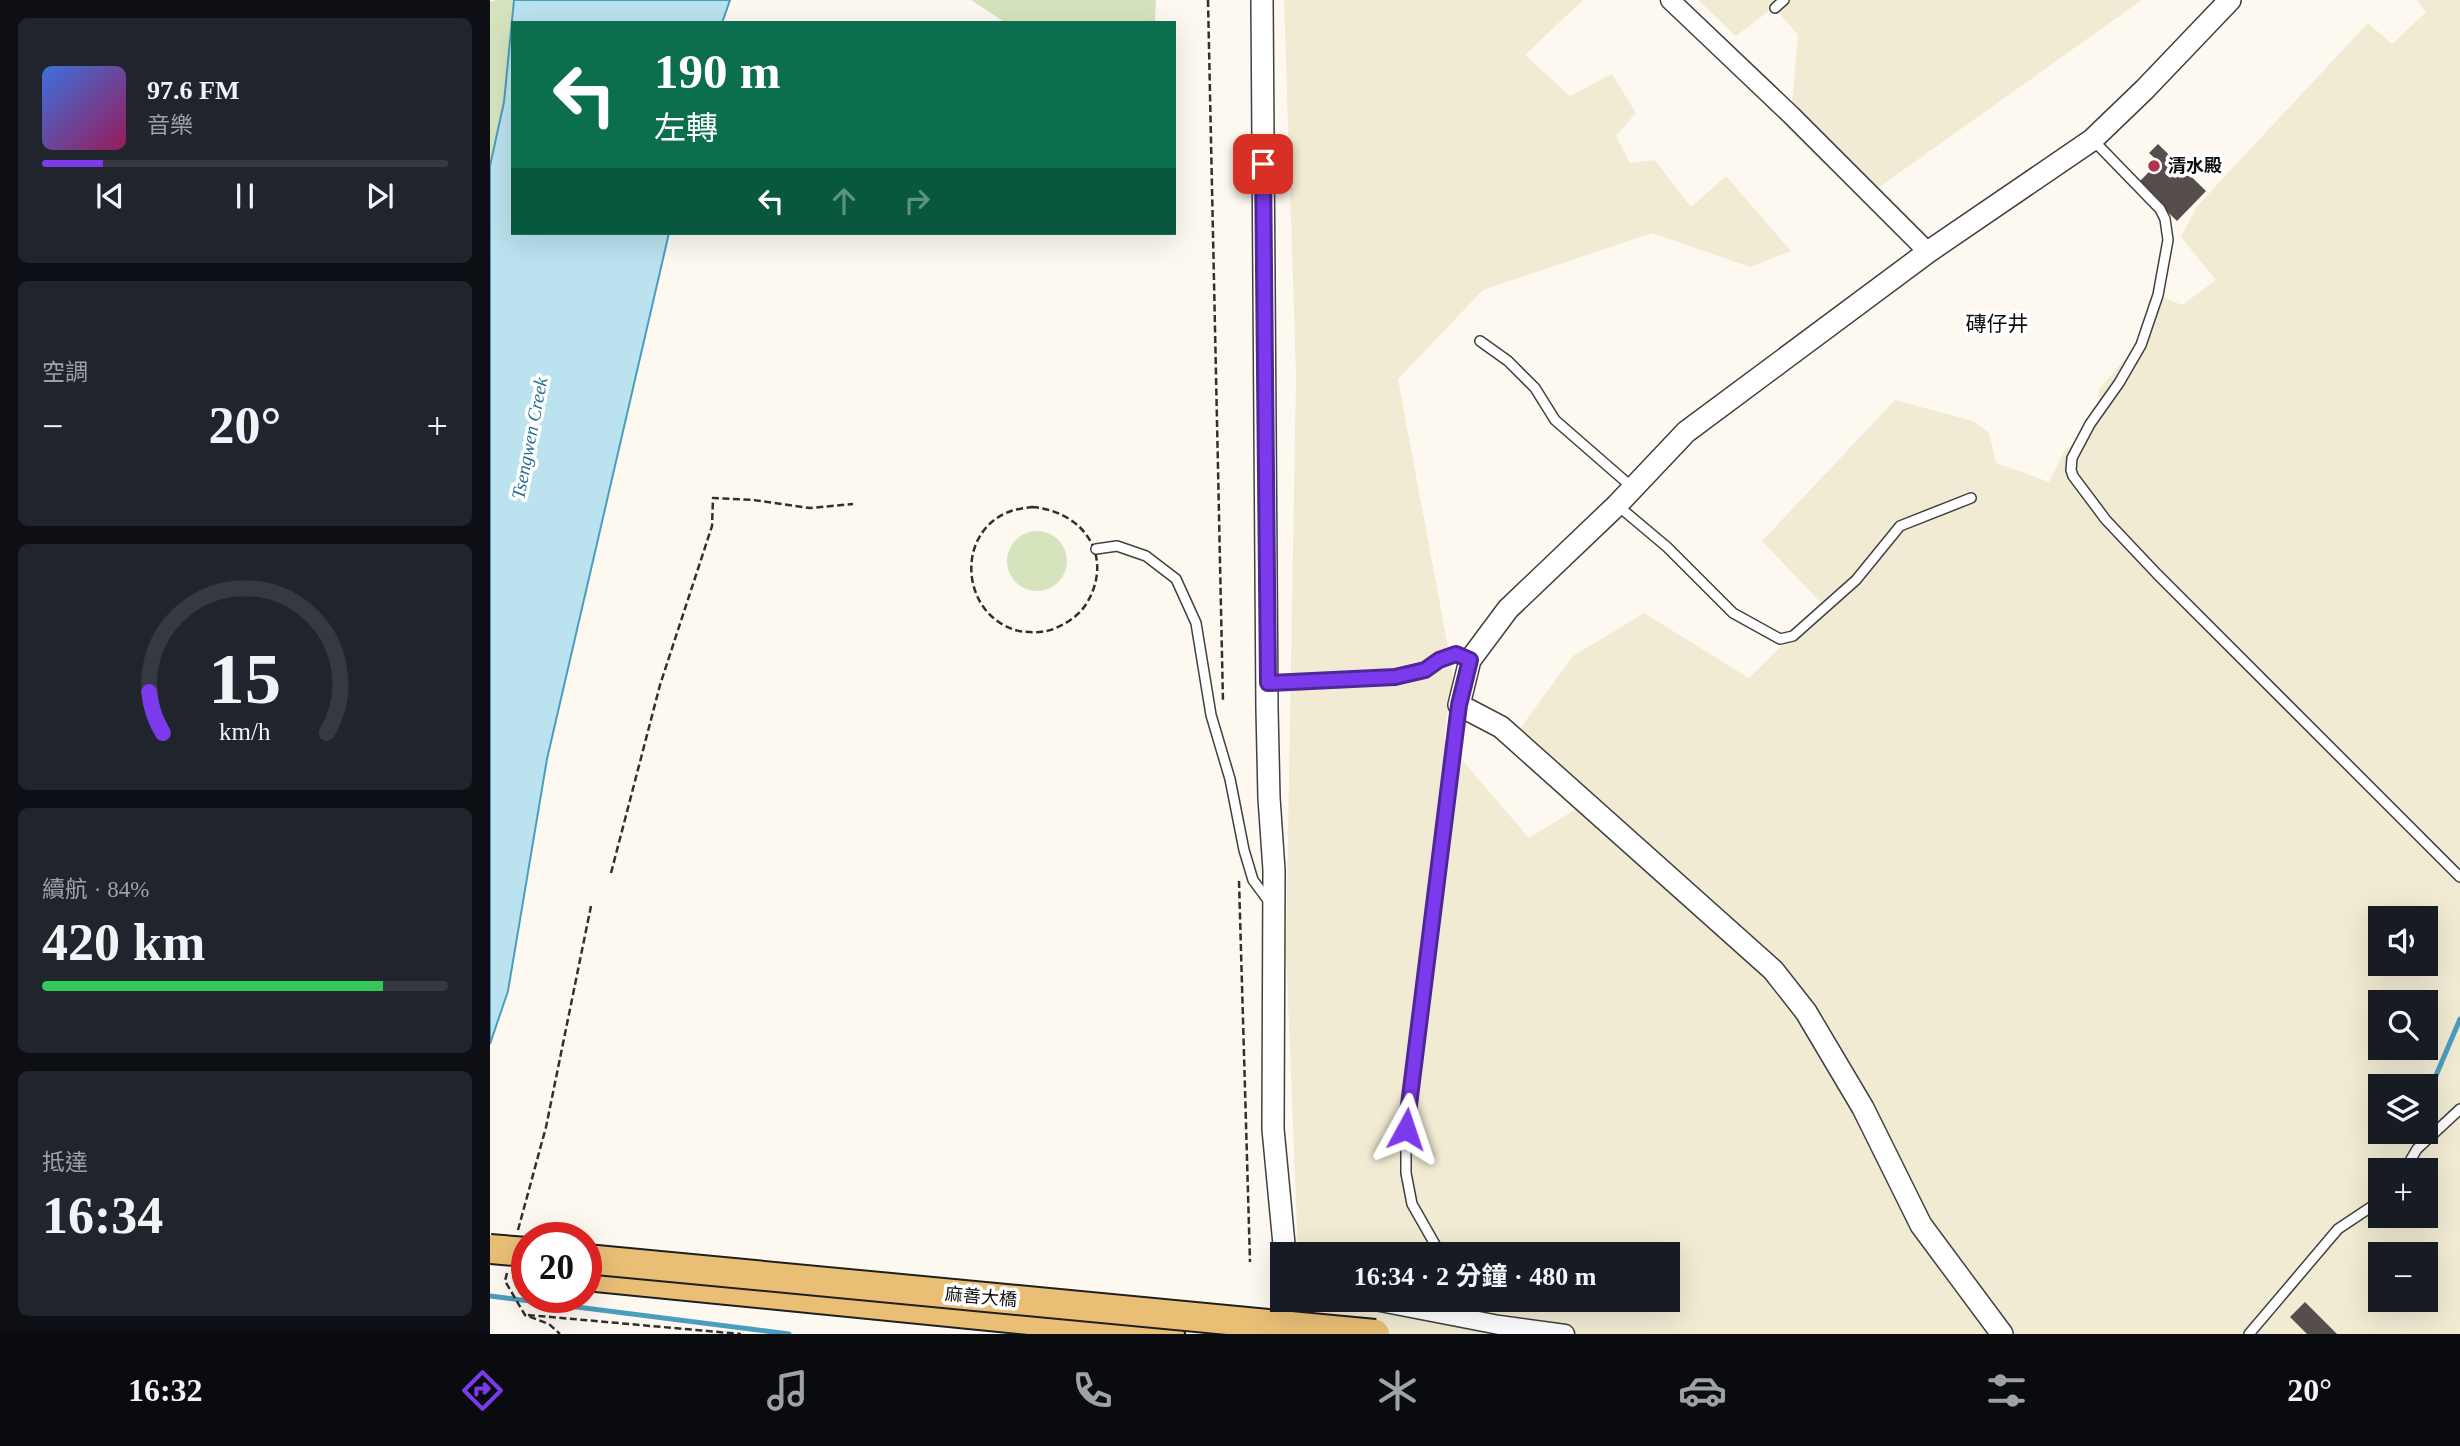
<!DOCTYPE html>
<html lang="zh-TW">
<meta charset="utf-8">
<style>
:root{--surface:#171b24;--page:#20242c;--text:#f1f3f6;--muted:#9ea1a6;--line:#363941;--accent:#7c3aed}
body{margin:0;font-family:"Times New Roman","Noto Sans TC",serif;background:var(--page);color:var(--text);height:100vh;display:flex;flex-direction:column;font-size:26px;white-space:nowrap}
*{box-sizing:border-box;margin:0}
p{font-size:23px;color:var(--muted)}
.icon{flex:none;width:38px;height:38px;fill:none;stroke:currentColor;stroke-width:2;stroke-linecap:round;stroke-linejoin:round}
.map{position:relative;flex:1;overflow:hidden}
.sheet{display:flex;flex-direction:column;gap:18px;padding:18px;background:#0d0f14;width:490px}
.sheet>*{flex:none}
.banner{position:absolute;left:21px;top:21px;width:665px;height:214px;border-radius:0px;box-shadow:0 7px 28px #0002;background:#0b6e4f;color:#fff;overflow:hidden}
.fabs{position:absolute;left:1878px;top:906px;display:grid;gap:14px}
.fabs a{display:grid;place-items:center;width:70px;height:70px;border-radius:0px;background:var(--surface);box-shadow:0 7px 28px #0002;font-size:35px}
.speed{position:absolute;left:21px;top:1222px;display:flex;gap:14px;font-size:35px;font-weight:700;text-align:center}
.speed>*{display:grid;place-content:center;width:91px;height:91px;border-radius:50%;background:var(--surface);box-shadow:0 7px 28px #0002;line-height:1}
.speed .limit{border:10px solid #d22;background:#fff;color:#111}
.pin{position:absolute;display:grid;place-items:center;width:60px;height:60px;color:#fff;margin:-30px;border-radius:14px;box-shadow:0 4px 10px #0006}
.me{position:absolute;width:77px;margin:-38px;rotate:5deg;stroke-linejoin:round;filter:drop-shadow(0 0 5px #0008)}
.turn{display:flex;align-items:center;gap:24px;height:147px;padding:0 28px;font-size:32px}
.turn .icon{width:91px;height:91px;stroke-width:2.5}
.turn b{display:block;font-size:49px;line-height:60px}
.lanes{display:flex;align-items:center;height:66px;padding:0 28px;background:#0003;justify-content:center;gap:35px;direction:ltr}
.lanes .off{opacity:.35}
.big{font-size:52px;font-weight:700;line-height:1.1}
.sheet .widget{flex:1;display:flex;flex-direction:column;justify-content:center;gap:10px;min-width:0;padding:0 24px;border-radius:10px;background:var(--page)}
.sheet .dial{align-items:center;gap:0}
.dial svg{height:182px;overflow:visible;fill:none;stroke:var(--line);stroke-width:7;stroke-linecap:round;text-anchor:middle}
.dial text{fill:var(--text);stroke:none}
.song{display:flex;align-items:center;gap:21px}
.cover{width:84px;height:84px;border-radius:10px;background:linear-gradient(135deg,hsl(220 70% 55%),hsl(330 70% 35%))}
.played{height:7px;border-radius:4px;background:linear-gradient(90deg,var(--accent) 15%,var(--line) 15%)}
.keys{display:flex;justify-content:space-around;direction:ltr}
.heat{display:flex;justify-content:space-between;align-items:center;font-size:38px;direction:ltr}
.charge{height:10px;border-radius:5px;background:linear-gradient(90deg,#34c759 84%,var(--line) 0)}
.trip{position:absolute;left:780px;top:1242px;width:410px;height:70px;border-radius:0px;background:var(--surface);box-shadow:0 7px 28px #0002;font-weight:700;line-height:70px;text-align:center}
.tab-bar{display:flex;height:112px;justify-content:space-around;align-items:center;background:#090b0e;color:var(--muted)}
.tab-bar .icon{width:49px;height:49px}
.tab-bar .selected{color:var(--accent)}
.tab-bar b{font-size:32px;color:var(--text)}
main{display:flex;flex:1;min-height:0}
.map>svg:first-child{display:block}
.farmland{fill:#f1ebd3;fill-rule:evenodd}
.green{fill:#d6e4be}
.water{fill:#bbe2ef;stroke:#4b9dbe;stroke-width:2}
.lines{fill:none;stroke-linecap:round;stroke-linejoin:round}
.stream{stroke:#4b9dbe;stroke-width:5}
.building{fill:#564e4c}
.service-casing{stroke:#414141;stroke-width:12}
.minor-casing{stroke:#414141;stroke-width:21}
.tertiary-casing{stroke:#414141;stroke-width:24}
.primary-casing{stroke:#1f1f1f;stroke-width:32}
.path{stroke:#303030;stroke-width:2.5;stroke-dasharray:7 3.5;stroke-linecap:butt}
.service{stroke:#fff;stroke-width:9}
.minor{stroke:#fff;stroke-width:18}
.tertiary{stroke:#fff;stroke-width:21}
.primary{stroke:#e9bf76;stroke-width:28}
.primary-bridge-casing{stroke:#1f1f1f;stroke-width:32;stroke-linecap:butt}
.primary-bridge{stroke:#e9bf76;stroke-width:28}
.route-casing{stroke:#51269a;stroke-width:18}
.route{stroke:#7c3aed;stroke-width:12}
.poi-dot{fill:#ae364a;stroke:#fff;stroke-width:2.5}
.labels{text-anchor:middle;stroke-width:7;stroke-linejoin:round;paint-order:stroke}
.poi-label{font-size:18px;font-weight:bold;fill:#0e0e0e;stroke:#fff;text-anchor:start}
.street-label{font-size:18px;fill:#0e0e0e;stroke:#fff}
.water-label{font-size:19px;font-style:italic;fill:#266f92;stroke:#fff}
.quarter-label{font-size:21px;fill:#0e0e0e;stroke:#fff}
</style>
<main>
<section class="sheet">
<div class="widget">
<div class="song"><i class="cover"></i><div><b>97.6 FM</b><p>音樂</p></div></div>
<div class="played"></div>
<div class="keys"><svg class="icon" aria-label="previous" viewBox="0 0 24 24"><path d="M18 5L8 12l10 7zM5 5v14"/></svg><svg class="icon" aria-label="pause" viewBox="0 0 24 24"><path d="M8 5v14M16 5v14"/></svg><svg class="icon" aria-label="next" viewBox="0 0 24 24"><path d="M6 5l10 7-10 7zM19 5v14"/></svg></div>
</div>
<div class="widget"><p>空調</p>
<div class="heat"><a>−</a><b class="big">20°</b><a>+</a></div>
</div>
<div class="widget dial"><svg viewBox="0 0 100 80">
<path d="M14 69A42 42 0 1 1 86 69"/>
<path d="M14 69A42 42 0 0 1 8 51" stroke="#7c3aed"/>
<text x="50" y="56" font-size="32" font-weight="700">15</text>
<text x="50" y="72" font-size="11">km/h</text>
</svg></div>
<div class="widget"><p>續航 · 84%</p><b class="big">420 km</b><div class="charge"></div></div>
<div class="widget"><p>抵達</p><b class="big">16:34</b></div>
</section>
<div class="map">
<svg width="1970" height="1334" viewBox="0 0 1970 1334">
<rect width="100%" height="100%" fill="#fdf9f1"/>
<g class="farmland">
<path d="M794 0H1093L1035 55 1080 96 1122 74 1146 113 1126 136 1140 163 1165 160 1201 207 1236 176 1301 251 1260 267 1162 233 993 290 908 379 963 674 954 739 1039 838 1094 804 1026 734 1083 656 1154 613 1259 678 1333 605 1272 541 1405 400 1483 421 1499 433 1506 463 1559 482 1575 450 1607 424 1609 389 1649 343 1670 296 1692 305 1726 280 1691 237 1707 206 1878 23 1902 44 1936 12 1927 0H1970V1334H803L806 1300H1178V1255H808L796 949 806 375ZM1890 919H1936V964H1890ZM1890 1003H1936V1048H1890ZM1890 1087H1936V1132H1890ZM1890 1171H1936V1216H1890ZM1890 1255H1936V1300H1890Z"/>
<polygon points="1208,0 1652,0 1388,188 1301,115 1308,35 1284,7 1246,36"/>
</g>
<g class="green">
<polygon points="6,0 24,0 14,102 0,166 0,2"/>
<polygon points="481,0 666,0 665,23 516,23"/>
<circle cx="547" cy="561" r="30"/>
</g>
<polygon class="water" points="24,0 240,0 232,23 23,23 23,233 179,233 57,759 18,991 0,1044 0,166 14,102"/>
<g class="lines">
<g class="stream">
<polyline points="1936,1099 1970,1019"/>
<polyline points="1915,1140 1919,1132"/>
<polyline points="0,1296 299,1334"/>
</g>
</g>
<g class="building">
<polygon points="1668,144 1716,191 1687,221 1648,183 1669,162 1659,153"/>
<polygon points="1815,1302 1847,1334 1817,1334 1800,1317"/>
</g>
<g class="lines">
<defs>
<g id="service">
<polyline points="1285,8 1294,0"/>
<polyline points="1603,140 1670,209 1675,219 1678,240 1668,295 1651,345 1629,383 1600,424 1582,458 1581,470 1583,476 1616,520 1667,574 1970,877"/>
<polyline points="990,341 1018,361 1045,388 1065,420 1143,488"/>
<polyline points="1127,505 1177,547 1243,613 1290,639 1303,636 1366,580 1410,526 1481,498"/>
<polyline points="606,549 627,546 656,556 686,579 706,623 721,715 740,779 754,850 763,880 780,903"/>
<polyline points="778,683 905,677 935,670 949,660 966,655 980,660"/>
<polyline points="1914,1171 1927,1149 1970,1109"/>
<polyline points="951,1255 922,1204 916,1173 916,1114 969,707"/>
<polyline points="976,1300 987,1320"/>
<polyline points="1759,1334 1848,1229 1890,1201"/>
</g>
<g id="minor">
<polyline points="1180,0 1301,115 1438,252"/>
<polyline points="880,1300 1009,1325 1075,1334"/>
</g>
<g id="tertiary">
<polyline points="772,0 777,709 779,798 784,870 783,1129 795,1255"/>
<polyline points="798,1334 801,1300"/>
<polyline points="1512,1334 1431,1225 1373,1108 1316,1012 1283,970 1011,727 969,705 980,660 1018,609 1127,505 1196,432 1438,252 1602,140 1655,89 1740,0"/>
</g>
<polyline id="primary" points="96,1276 680,1334"/>
</defs>
<use href="#service" class="service-casing"/>
<use href="#minor" class="minor-casing"/>
<use href="#tertiary" class="tertiary-casing"/>
<use href="#primary" class="primary-casing"/>
<g class="path">
<polyline points="718,0 733,702"/>
<path d="M542 507C592 511 624 554 598 601 591 614 579 622 566 628 555 633 541 633 529 631 471 617 463 532 521 511 527 509 535 508 542 507Z"/>
<polyline points="121,873 170,685 222,526 223,498 263,500 320,508 363,504"/>
<polyline points="749,881 760,1262"/>
<polyline points="28,1230 56,1127 101,906"/>
<polyline points="17,1273 15,1281 35,1315 59,1324 70,1334"/>
<polyline points="38,1315 251,1334"/>
</g>
<use href="#service" class="service"/>
<use href="#minor" class="minor"/>
<use href="#tertiary" class="tertiary"/>
<use href="#primary" class="primary"/>
<defs>
<g id="primary-bridge">
<polyline points="0,1249 37,1252"/>
<polyline points="96,1259 885,1334"/>
</g>
</defs>
<use href="#primary-bridge" class="primary-bridge-casing"/>
<use href="#primary-bridge" class="primary-bridge"/>
</g>
<g class="lines">
<defs>
<polyline id="route" points="773,164 778,683 905,677 935,670 949,660 966,654 980,660 969,705 916,1129"/>
</defs>
<use href="#route" class="route-casing"/>
<use href="#route" class="route"/>
</g>
<circle class="poi-dot" cx="1664" cy="166" r="7"/>
<g class="labels">
<g class="poi-label">
<text x="1678" y="172">清水殿</text>
</g>
<g class="street-label">
<text transform="translate(491 1297) rotate(5)" y="6">麻善大橋</text>
</g>
<g class="water-label">
<text transform="translate(39 438) rotate(-79)" y="7">Tsengwen Creek</text>
</g>
<g class="quarter-label">
<text x="1507" y="331">磚仔井</text>
</g>
</g>
</svg>
<div class="fabs">
<a><svg class="icon" aria-label="sound" viewBox="0 0 24 24"><path d="M4 9h4l5-4v14l-5-4H4zM17 9q2 3 0 6"/></svg></a>
<a><svg class="icon" aria-label="search" viewBox="0 0 24 24"><circle cx="10" cy="10" r="6"/><path d="M15 15l6 6"/></svg></a>
<a><svg class="icon" aria-label="layers" viewBox="0 0 24 24"><path d="M12 4l9 5-9 5-9-5zM3 14l9 5 9-5"/></svg></a>
<a>+</a>
<a>−</a>
</div>
<div class="speed"><div class="limit">20</div></div>
<div class="pin" style="left:773px;top:164px;background:#d93025"><svg class="icon" aria-label="arrive" viewBox="0 0 24 24"><path d="M6 21V4h12l-3 4 3 4H6"/></svg></div>
<svg class="me" style="left:916px;top:1129px" viewBox="-20 -20 40 40"><path d="M0-17L14 15 0 8-14 15z" fill="#7c3aed" stroke="#fff" stroke-width="4"/></svg>
<div class="trip">16:34 · 2 分鐘 · 480 m</div>
<div class="banner">
<div class="turn"><svg class="icon" aria-label="left" viewBox="0 0 24 24"><path d="M17 20v-9H6M10 6l-5 5 5 5"/></svg><div><b>190 m</b>左轉</div></div>
<div class="lanes"><svg class="icon" aria-label="left" viewBox="0 0 24 24"><path d="M17 20v-9H6M10 6l-5 5 5 5"/></svg><svg class="icon off" aria-label="ahead" viewBox="0 0 24 24"><path d="M12 20V5M6 11l6-6 6 6"/></svg><svg class="icon off" aria-label="right" viewBox="0 0 24 24"><path d="M7 20v-9h11M14 6l5 5-5 5"/></svg></div>
</div>
</div>
</main>
<nav class="tab-bar">
<b>16:32</b>
<svg class="icon selected" aria-label="directions" viewBox="0 0 24 24"><path d="M12 3l9 9-9 9-9-9zM9 14v-3h6M13 9l2 2-2 2"/></svg>
<svg class="icon" aria-label="music" viewBox="0 0 24 24"><path d="M9 18V5l10-2v13"/><circle cx="6" cy="18" r="3"/><circle cx="16" cy="16" r="3"/></svg>
<svg class="icon" aria-label="phone" viewBox="0 0 24 24"><path d="M5 4h4l2 5-3 2q2 4 5 5l2-3 5 2v4C11 20 4 13 5 4z"/></svg>
<svg class="icon" aria-label="climate" viewBox="0 0 24 24"><path d="M12 3v18M4 7l16 10M4 17L20 7"/></svg>
<svg class="icon" aria-label="car" viewBox="0 0 24 24"><path d="M5 17H2v-5l4-1 3-4h7l3 4 3 1v5h-3M9 17h6M6 11h13"/><circle cx="7" cy="17" r="2"/><circle cx="17" cy="17" r="2"/></svg>
<svg class="icon" aria-label="filters" viewBox="0 0 24 24"><path d="M4 7h16M4 17h16"/><circle cx="9" cy="7" r="2"/><circle cx="15" cy="17" r="2"/></svg>
<b>20°</b>
</nav>
